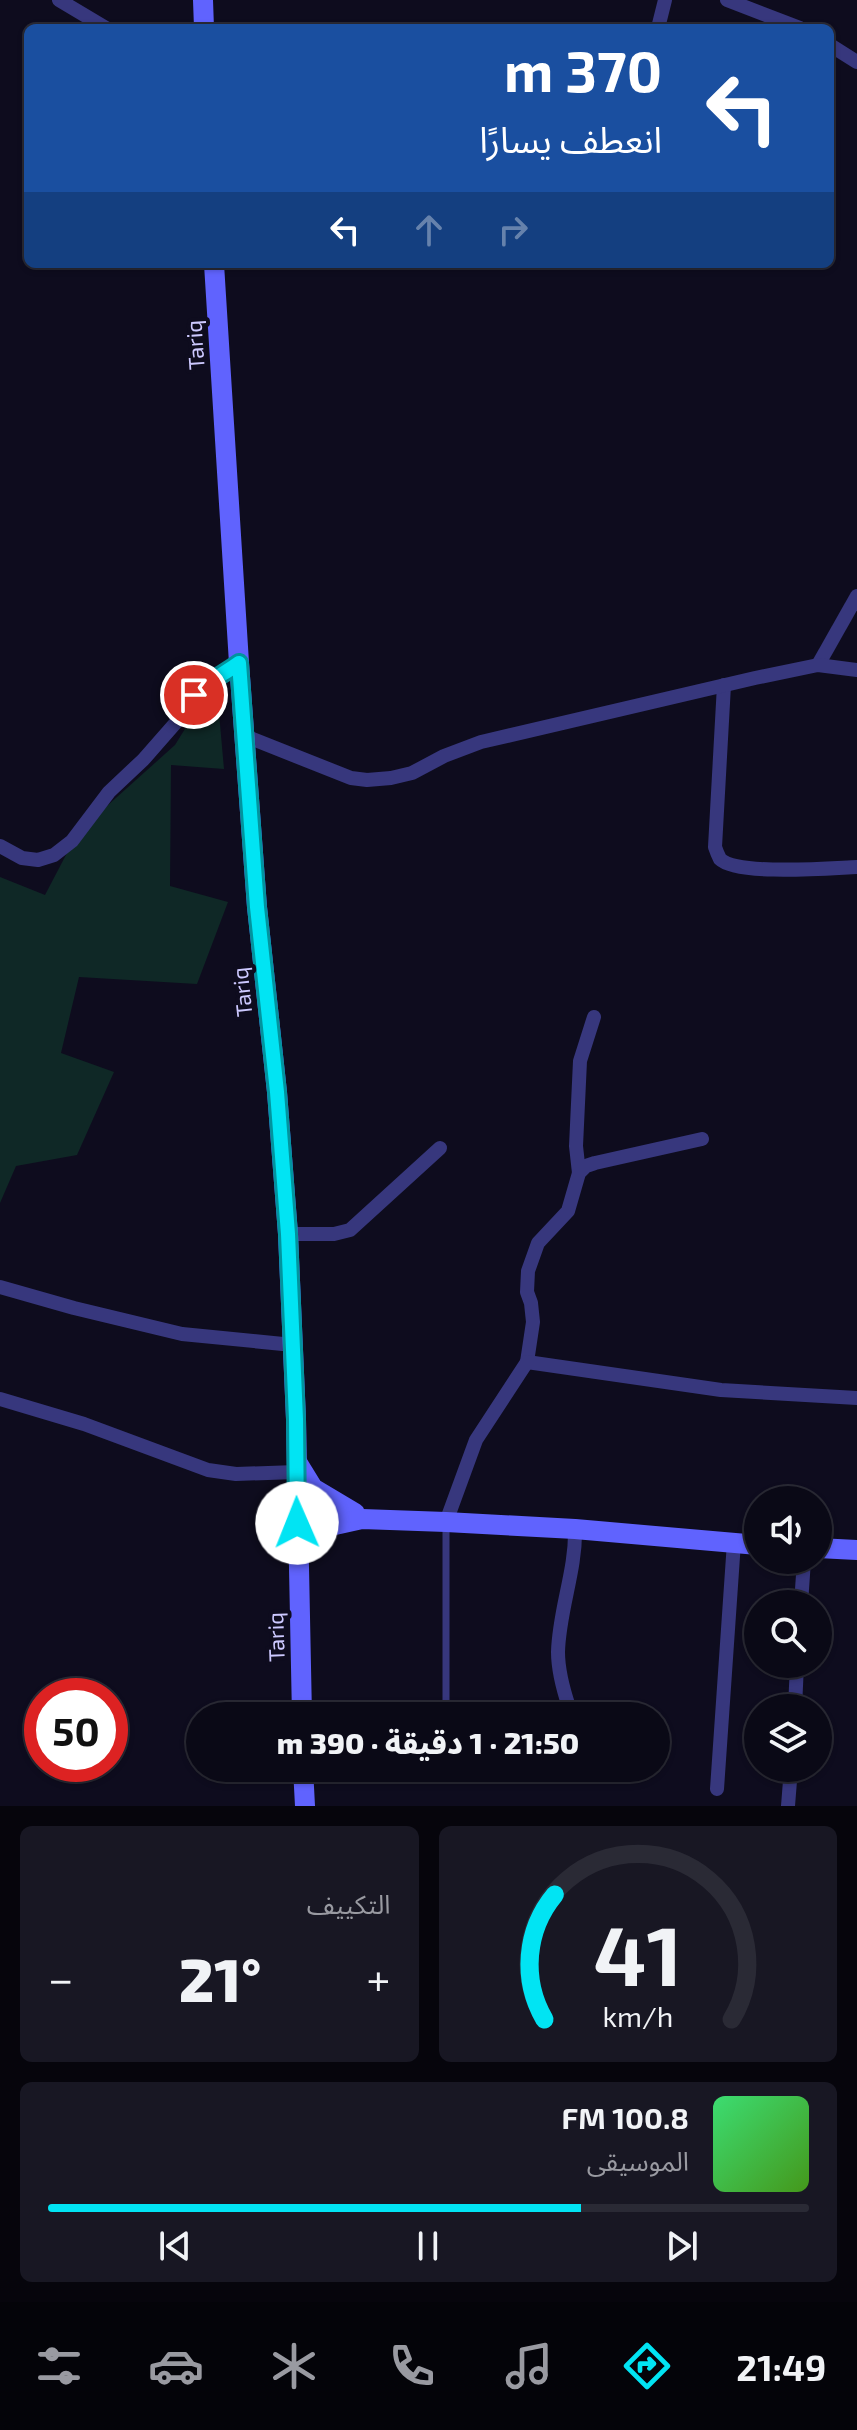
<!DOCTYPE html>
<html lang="ar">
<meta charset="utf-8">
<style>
:root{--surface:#0a0916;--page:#181723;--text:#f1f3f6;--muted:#999aa1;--line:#2a2a35;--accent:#01e4f3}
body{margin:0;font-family:"Exo 2","Noto Sans Arabic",sans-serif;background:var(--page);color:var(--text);direction:rtl;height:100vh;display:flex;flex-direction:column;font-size:30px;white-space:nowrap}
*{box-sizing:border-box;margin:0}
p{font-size:26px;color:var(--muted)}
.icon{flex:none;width:44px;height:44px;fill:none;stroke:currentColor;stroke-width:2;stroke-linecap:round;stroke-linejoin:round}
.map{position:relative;height:1806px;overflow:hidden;direction:ltr}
.side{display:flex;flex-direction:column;gap:20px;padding:20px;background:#06050c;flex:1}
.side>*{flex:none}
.top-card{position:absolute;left:24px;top:24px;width:810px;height:244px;border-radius:12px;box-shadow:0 2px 6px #0004,0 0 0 2px var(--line);direction:rtl;background:#1a4fa0;color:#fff;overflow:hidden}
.fabs{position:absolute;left:744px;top:1486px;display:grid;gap:16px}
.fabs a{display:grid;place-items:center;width:88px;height:88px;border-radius:50%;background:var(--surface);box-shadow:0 2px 6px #0004,0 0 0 2px var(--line);font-size:40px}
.speed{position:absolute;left:24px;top:1678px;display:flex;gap:16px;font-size:40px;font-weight:700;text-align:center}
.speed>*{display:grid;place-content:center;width:104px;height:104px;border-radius:50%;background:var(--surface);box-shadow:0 2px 6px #0004,0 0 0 2px var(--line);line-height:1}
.speed .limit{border:12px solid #d22;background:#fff;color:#111}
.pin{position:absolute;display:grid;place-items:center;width:68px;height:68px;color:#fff;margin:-34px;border:4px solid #fff;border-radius:50%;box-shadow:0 2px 8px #0007}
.me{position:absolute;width:88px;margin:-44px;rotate:359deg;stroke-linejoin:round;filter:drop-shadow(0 0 6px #0008)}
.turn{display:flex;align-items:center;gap:28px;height:168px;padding:0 40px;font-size:36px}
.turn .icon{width:104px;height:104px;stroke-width:2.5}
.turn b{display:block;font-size:56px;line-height:68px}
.lanes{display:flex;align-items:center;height:76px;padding:0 40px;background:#0003;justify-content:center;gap:40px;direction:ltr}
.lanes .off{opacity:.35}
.big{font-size:60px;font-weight:800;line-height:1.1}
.side .card{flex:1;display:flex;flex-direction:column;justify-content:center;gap:12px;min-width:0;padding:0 28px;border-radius:12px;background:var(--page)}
.side .dial{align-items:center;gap:0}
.dial svg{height:208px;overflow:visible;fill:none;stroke:var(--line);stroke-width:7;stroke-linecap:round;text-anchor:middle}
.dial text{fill:var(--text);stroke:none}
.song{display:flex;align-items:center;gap:24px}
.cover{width:96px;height:96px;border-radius:12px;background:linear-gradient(135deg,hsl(140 70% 55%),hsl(100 70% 35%))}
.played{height:8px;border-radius:4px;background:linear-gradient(90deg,var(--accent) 70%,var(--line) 70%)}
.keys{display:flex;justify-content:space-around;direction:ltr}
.heat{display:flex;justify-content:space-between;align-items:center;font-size:44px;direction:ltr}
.side .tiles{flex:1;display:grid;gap:20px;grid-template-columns:1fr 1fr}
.card:last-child{grid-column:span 2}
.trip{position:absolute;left:186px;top:1702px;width:484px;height:80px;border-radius:40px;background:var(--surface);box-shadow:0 2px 6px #0004,0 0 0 2px var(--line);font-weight:800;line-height:80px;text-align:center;direction:rtl}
.menu{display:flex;height:128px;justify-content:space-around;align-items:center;background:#040409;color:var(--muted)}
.menu .icon{width:56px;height:56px}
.menu .current{color:var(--accent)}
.menu b{font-size:36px;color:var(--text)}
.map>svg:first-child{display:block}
.green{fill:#0f2826}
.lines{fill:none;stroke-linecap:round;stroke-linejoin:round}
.lane{stroke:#37377d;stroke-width:7}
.street{stroke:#37377d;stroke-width:14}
.secondary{stroke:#6063fe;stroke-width:20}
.route-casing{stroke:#01949e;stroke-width:20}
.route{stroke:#01e4f3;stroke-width:14}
.labels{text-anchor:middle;stroke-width:8;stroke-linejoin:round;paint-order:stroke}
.street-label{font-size:22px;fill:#cdc9ff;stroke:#0e0c1e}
</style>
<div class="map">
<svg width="857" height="1806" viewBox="0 0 857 1806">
<rect width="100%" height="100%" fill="#0e0c1e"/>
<polygon class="green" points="216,679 224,769 171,765 170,886 228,902 197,984 79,977 61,1053 114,1072 77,1155 16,1166 0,1203 0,877 45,895 78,832 175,745"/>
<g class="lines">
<polyline class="lane" points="446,1716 446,1526"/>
<g class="street">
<polyline points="59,0 106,28"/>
<polyline points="727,0 800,28"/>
<polyline points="658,28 665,0"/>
<polyline points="830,45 857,62"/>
<polyline points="818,665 857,596"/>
<path d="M724 685 715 847C716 850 719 857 720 859 737 876 831 868 857 867"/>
<polyline points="245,736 351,778 367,780 391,778 412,773 444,756 481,742 755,678 818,665 857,670"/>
<polyline points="0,846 22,858 38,860 54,855 72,841 109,792 143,760 179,719 194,695 203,685 239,663"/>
<polyline points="579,1173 576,1146 580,1061 594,1017"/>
<polyline points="288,1234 334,1234 350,1230 440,1148"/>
<polyline points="0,1287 74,1308 182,1334 293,1345"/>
<polyline points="527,1362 533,1322 531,1303 527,1292 528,1271 538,1243 568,1211 579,1173 586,1166 595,1163 702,1139"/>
<polyline points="0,1399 84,1424 208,1470 236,1474 296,1472"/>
<polyline points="446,1522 476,1440 527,1362 721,1390 857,1398"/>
<polyline points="801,1604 804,1560"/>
<path d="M569 1707C563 1689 558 1671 558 1652 559 1610 576 1571 575 1529"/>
<polyline points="795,1708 797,1664"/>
<polyline points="717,1789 734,1542"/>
<polyline points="788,1806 791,1768"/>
</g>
<g class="secondary">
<polyline points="203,0 204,28"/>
<polyline points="214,264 239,663 257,907 277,1092 288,1234 296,1419 302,1716"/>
<polyline points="297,1462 313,1488 355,1513"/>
<polyline points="297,1523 335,1525 362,1519 446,1522 575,1529 758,1545"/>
<polyline points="818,1548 857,1550"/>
<polyline points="303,1768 305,1806"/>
</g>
</g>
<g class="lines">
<defs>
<path id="route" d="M194 695C207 682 224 674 239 663L257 907 277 1092 288 1234 296 1419 297 1523"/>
</defs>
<use href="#route" class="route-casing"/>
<use href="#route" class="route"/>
</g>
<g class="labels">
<g class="street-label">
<text transform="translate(195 345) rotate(-94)" y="8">Tariq</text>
<text transform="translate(242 992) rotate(-96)" y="8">Tariq</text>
<text transform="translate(276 1637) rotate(-92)" y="8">Tariq</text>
</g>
</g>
</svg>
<div class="fabs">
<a><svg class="icon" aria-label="sound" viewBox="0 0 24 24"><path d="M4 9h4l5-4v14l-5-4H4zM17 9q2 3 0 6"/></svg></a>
<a><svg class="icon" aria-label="search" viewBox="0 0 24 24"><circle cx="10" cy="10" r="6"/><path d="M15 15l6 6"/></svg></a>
<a><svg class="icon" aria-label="layers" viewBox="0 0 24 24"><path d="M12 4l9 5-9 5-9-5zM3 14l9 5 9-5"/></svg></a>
</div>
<div class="speed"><div class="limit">50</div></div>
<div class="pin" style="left:194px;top:695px;background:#d93025"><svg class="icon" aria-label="arrive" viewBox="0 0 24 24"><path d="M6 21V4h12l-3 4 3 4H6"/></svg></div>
<svg class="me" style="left:297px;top:1523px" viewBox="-20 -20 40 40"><circle r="19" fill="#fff"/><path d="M0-13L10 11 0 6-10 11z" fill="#01e4f3"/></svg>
<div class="trip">21:50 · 1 دقيقة · 390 m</div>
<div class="top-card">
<div class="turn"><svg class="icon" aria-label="left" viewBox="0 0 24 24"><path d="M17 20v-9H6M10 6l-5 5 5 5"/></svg><div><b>370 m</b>انعطف يسارًا</div></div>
<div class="lanes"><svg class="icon" aria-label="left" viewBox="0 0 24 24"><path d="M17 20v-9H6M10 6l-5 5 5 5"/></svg><svg class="icon off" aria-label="ahead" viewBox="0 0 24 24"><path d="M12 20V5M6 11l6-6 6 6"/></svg><svg class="icon off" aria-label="right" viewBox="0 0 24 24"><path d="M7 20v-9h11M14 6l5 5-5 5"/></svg></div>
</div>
</div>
<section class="side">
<div class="tiles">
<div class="card dial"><svg viewBox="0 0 100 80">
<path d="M14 69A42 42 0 1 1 86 69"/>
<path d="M14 69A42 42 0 0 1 18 21" stroke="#01e4f3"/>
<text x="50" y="56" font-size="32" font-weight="700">41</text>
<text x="50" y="72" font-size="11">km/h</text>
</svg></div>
<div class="card"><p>التكييف</p>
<div class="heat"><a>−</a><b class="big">21°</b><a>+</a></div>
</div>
<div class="card">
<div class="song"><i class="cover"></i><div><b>100.8 FM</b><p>الموسيقى</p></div></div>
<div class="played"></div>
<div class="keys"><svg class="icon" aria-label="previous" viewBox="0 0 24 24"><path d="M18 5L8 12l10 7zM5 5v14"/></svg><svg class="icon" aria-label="pause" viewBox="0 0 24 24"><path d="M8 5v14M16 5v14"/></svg><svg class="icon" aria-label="next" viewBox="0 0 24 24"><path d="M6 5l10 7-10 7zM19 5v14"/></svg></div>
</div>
</div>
</section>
<nav class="menu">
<b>21:49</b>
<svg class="icon current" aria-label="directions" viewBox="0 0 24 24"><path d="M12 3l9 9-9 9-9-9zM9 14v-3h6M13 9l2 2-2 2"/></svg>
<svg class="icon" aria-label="music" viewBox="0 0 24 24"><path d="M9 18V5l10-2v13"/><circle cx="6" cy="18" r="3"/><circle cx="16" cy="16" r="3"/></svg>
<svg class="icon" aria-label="phone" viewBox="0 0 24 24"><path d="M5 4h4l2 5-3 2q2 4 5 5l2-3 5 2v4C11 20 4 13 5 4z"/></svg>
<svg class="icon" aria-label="climate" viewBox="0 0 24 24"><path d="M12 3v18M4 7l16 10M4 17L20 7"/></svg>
<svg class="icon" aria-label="car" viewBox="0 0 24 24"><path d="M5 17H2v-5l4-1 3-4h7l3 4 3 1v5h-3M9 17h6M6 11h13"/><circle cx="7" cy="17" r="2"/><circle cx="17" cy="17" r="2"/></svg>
<svg class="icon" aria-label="filters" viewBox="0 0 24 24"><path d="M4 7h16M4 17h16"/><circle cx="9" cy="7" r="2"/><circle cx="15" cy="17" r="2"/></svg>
</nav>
